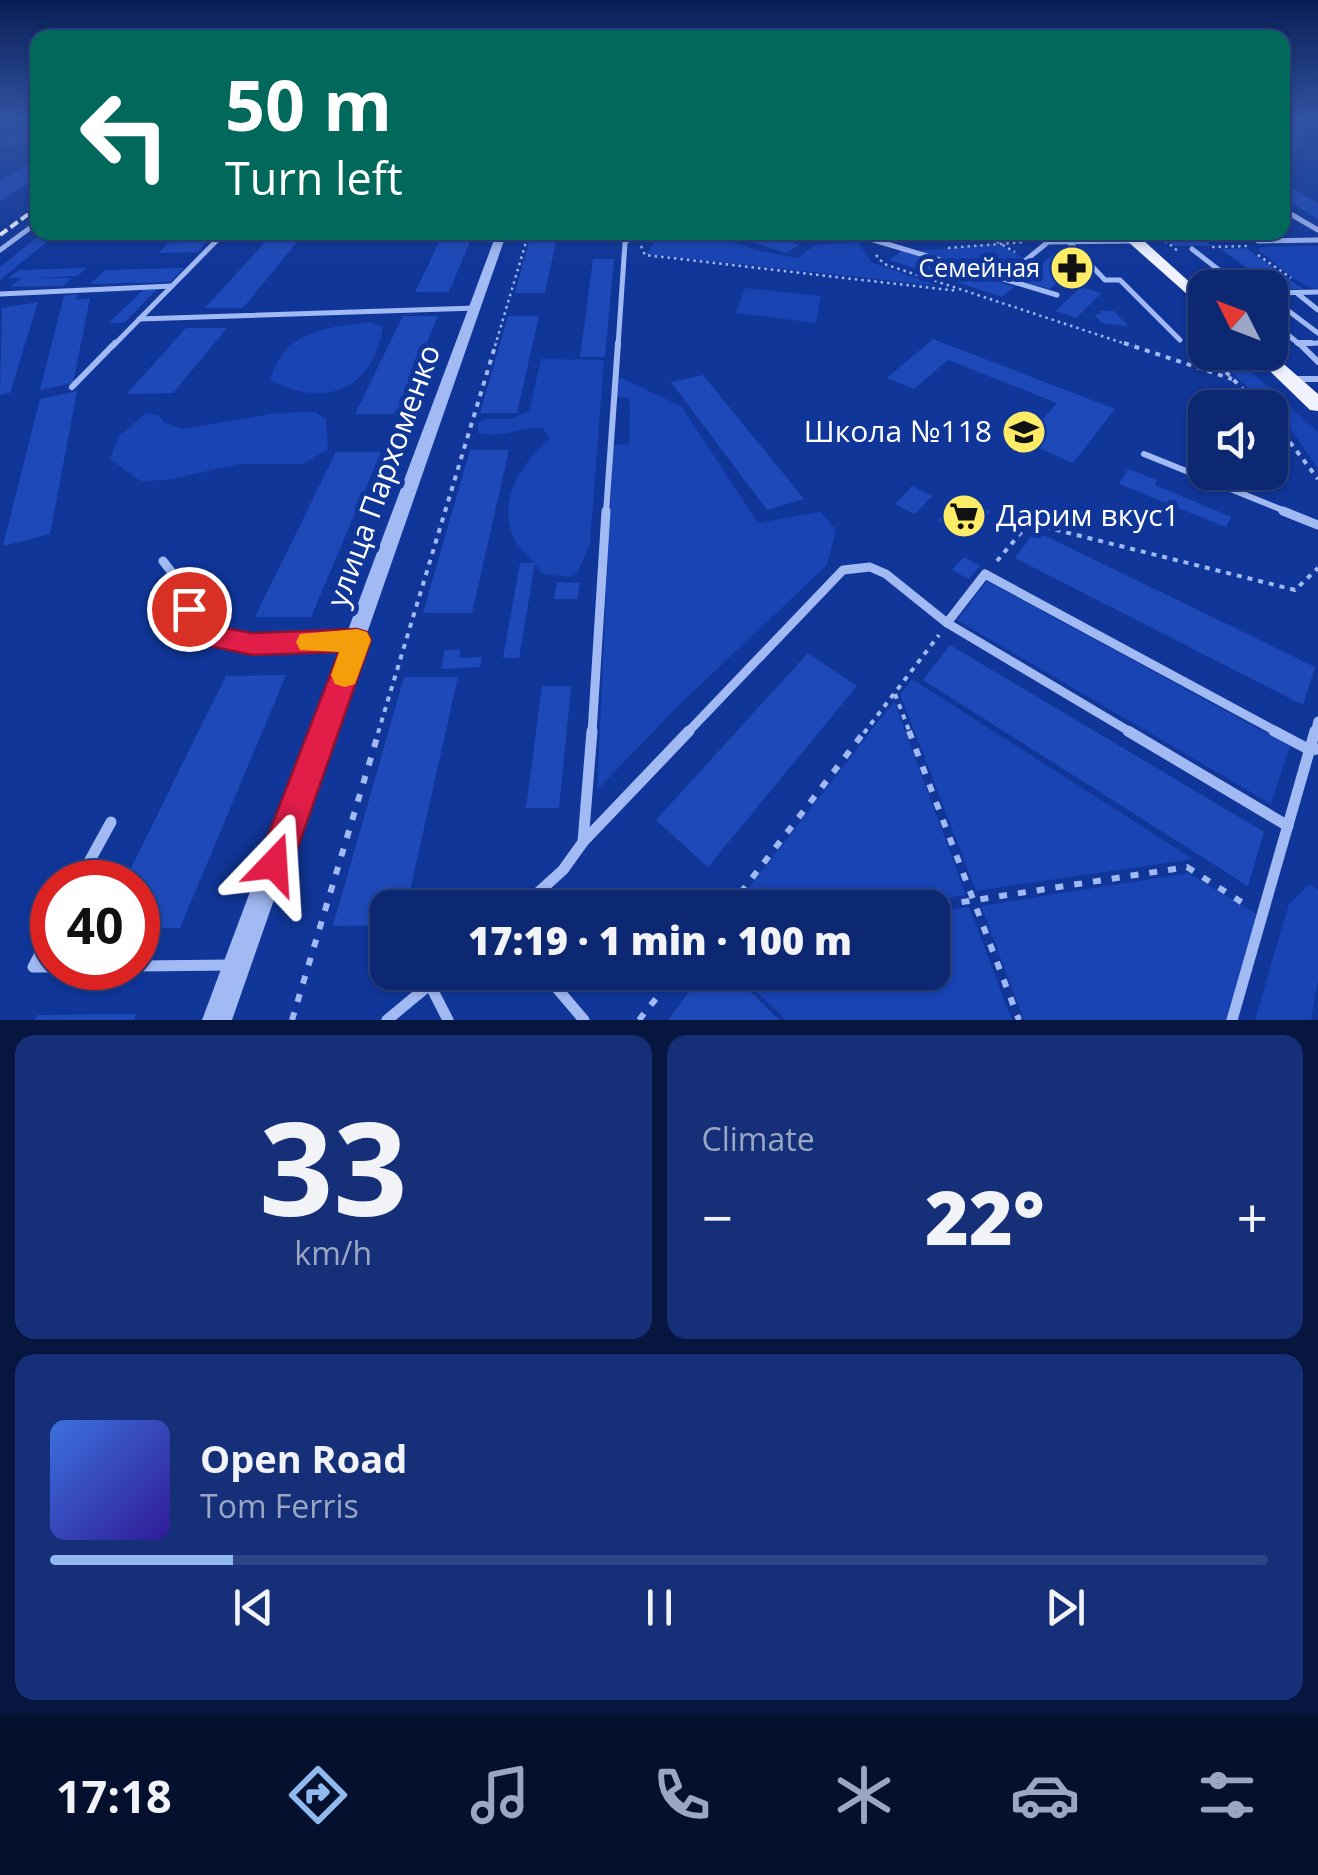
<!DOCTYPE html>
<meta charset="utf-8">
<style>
:root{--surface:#0c2873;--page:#153078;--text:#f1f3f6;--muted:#9aa6c4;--line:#2c4485;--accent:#90b9f0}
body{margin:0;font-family:"Open Sans",sans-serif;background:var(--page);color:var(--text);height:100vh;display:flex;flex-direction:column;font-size:38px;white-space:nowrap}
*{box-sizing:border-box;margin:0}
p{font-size:32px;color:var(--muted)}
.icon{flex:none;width:55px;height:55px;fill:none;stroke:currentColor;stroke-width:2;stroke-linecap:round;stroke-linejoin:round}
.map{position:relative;height:1020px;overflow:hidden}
.panel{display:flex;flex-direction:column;gap:15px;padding:15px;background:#07163f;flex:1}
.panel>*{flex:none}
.banner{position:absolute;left:30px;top:30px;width:1260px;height:210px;border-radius:20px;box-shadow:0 2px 8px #0004,0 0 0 2px var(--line);background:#00695c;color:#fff;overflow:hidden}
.needle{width:65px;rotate:312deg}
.controls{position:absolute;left:1188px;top:270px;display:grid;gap:20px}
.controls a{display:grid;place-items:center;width:100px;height:100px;border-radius:20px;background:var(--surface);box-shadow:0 2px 8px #0004,0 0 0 2px var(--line);font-size:50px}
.speed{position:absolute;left:30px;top:860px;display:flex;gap:20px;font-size:50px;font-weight:700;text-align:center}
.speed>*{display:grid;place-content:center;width:130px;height:130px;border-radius:50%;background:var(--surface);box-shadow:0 2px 8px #0004,0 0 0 2px var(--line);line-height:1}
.speed .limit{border:15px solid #d22;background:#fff;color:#111}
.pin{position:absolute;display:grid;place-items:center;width:85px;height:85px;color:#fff;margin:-42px;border:5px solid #fff;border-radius:50%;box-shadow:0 2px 10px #0007}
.me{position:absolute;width:110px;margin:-55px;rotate:20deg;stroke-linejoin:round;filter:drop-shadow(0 0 8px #0008)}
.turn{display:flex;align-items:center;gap:35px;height:210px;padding:0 30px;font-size:45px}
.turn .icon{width:130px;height:130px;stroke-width:2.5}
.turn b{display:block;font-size:70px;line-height:85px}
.big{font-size:75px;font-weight:800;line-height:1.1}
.panel .tile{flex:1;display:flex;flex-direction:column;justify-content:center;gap:15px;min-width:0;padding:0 35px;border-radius:20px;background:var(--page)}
.panel .dial{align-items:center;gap:0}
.dial b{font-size:130px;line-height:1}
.song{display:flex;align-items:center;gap:30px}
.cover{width:120px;height:120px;border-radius:15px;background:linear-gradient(135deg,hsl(220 70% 55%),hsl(250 70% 35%))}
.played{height:10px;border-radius:5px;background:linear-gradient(90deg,var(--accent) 15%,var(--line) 15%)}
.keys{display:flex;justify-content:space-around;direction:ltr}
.heat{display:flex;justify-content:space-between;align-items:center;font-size:55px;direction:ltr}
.panel .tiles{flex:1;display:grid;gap:15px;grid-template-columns:1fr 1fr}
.tile:last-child{grid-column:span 2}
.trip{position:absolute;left:370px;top:890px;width:580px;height:100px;border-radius:20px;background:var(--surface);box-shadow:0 2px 8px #0004,0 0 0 2px var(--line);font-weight:800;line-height:100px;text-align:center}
.menu{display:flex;height:160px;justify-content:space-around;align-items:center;background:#05102e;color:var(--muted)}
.menu .icon{width:70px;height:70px}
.menu .active{color:var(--accent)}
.menu b{font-size:45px;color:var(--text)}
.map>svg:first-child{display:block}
.green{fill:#1844b4}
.building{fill:#1e4ab9}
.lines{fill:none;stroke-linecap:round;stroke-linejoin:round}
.path-far2{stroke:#a2baf4;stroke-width:2.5;stroke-dasharray:2.5 4;stroke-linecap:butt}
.path-far1{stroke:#a2baf4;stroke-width:4;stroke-dasharray:5 6;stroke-linecap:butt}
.path{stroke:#a2baf4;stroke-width:6;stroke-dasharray:8 11;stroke-linecap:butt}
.service-far4{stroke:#a2baf4;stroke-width:4}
.service-far3{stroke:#a2baf4;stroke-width:5}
.service-far2{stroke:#a2baf4;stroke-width:6}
.service-far1{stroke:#a2baf4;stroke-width:9}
.service{stroke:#a2baf4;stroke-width:11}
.tertiary{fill:#a2baf4;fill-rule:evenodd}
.primary{fill:#f0f3ff;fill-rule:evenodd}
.rail{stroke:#fff;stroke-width:4;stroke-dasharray:9 4;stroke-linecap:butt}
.route{fill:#e11d48;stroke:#92132f;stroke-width:2.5}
.slow{fill:#f59e0b}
.labels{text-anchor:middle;stroke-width:10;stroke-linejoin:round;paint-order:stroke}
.far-poi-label{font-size:25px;fill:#fff;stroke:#103699;text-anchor:end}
.poi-label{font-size:30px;fill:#fff;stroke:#103699;text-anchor:end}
.street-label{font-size:30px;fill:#fff;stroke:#103699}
</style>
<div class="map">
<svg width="1318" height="1020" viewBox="0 0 1318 1020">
<rect width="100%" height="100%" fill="#103699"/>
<g class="green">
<polygon points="659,233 707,233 756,250 797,258 815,245 858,242 871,262 939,286 647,254"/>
<polygon points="997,244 1026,259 1002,276 919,251"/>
<path d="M1318 246V289C1297 286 1277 263 1258 250L1261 247Z"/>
<polygon points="745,288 821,296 816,323 736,313"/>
<path d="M368 322 383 326C374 390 324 409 270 380 285 331 323 328 368 322Z"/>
<path d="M541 359 604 360 590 544 577 573 570 577 542 574C535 560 519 551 513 536 497 498 524 462 549 438L543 428C519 427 501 439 478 433V423L484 419H510L529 411Z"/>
<polygon points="1248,369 1318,432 1318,469 1290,428 1229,370"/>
<polygon points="622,378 682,407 758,523 821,512 836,530 827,565 678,706 597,790 613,445 629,444 630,398 616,397 617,379"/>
<polygon points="315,412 326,419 328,449 303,464 239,464 167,480 140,481 110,459 118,437 146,413 160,416 163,422 182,429 276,413"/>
<polygon points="987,581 1290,746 1271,804 957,620"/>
<polygon points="912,679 1193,859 976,891 900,694"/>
<polygon points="894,701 966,895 883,908 734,907"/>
<polygon points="1188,873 1258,915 1227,1020 1024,1020 981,906"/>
<polygon points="1310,884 1318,890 1318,980 1311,1020 1255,1020 1289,904"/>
<polygon points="969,907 1012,1020 786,1020 737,973 932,972 933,913"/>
</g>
<g class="building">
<polygon points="18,119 38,119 38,140 0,148 0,139 35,132"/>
<polygon points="1297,119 1312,120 1295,151 1282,148"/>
<polygon points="34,161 38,161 38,177 0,201 0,181"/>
<polygon points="1282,183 1318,203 1318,219 1282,197"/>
<polygon points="44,232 59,232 0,280 0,267"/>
<polygon points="444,232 474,232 449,292 415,292"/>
<polygon points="532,232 558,232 545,293 515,293"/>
<polygon points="764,232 790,241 800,245 785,253 728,233"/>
<polygon points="1157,232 1194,232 1212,246 1174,246"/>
<polygon points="207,241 198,252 159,253 168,243"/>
<polygon points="266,241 298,241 243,308 205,308"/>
<polygon points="1246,248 1303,289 1276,289 1221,249"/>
<polygon points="902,251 1014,287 1002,297 889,260"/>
<polygon points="1052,255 1079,263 1050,289 1022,281"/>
<polygon points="593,259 614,259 605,357 580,357"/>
<polygon points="87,268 77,276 31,278 72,278 63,286 10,287 21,278 8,278 19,270"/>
<polygon points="184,268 170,282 90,284 105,270"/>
<polygon points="1081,287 1101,293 1076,318 1056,311"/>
<polygon points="158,288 124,323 109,323 144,289"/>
<polygon points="78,294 76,300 90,298 73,383 40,390 64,296"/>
<polygon points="38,302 10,393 0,395 2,308"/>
<polygon points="1099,311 1114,311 1128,326 1102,323 1094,314 1102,314"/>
<polygon points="403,316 438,316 397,414 355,414"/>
<polygon points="508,316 539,316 517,413 480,413"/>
<polygon points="186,328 227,328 173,393 127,394"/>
<polygon points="933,339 1115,409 1073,463 1023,441 1057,403 948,360 914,389 887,378"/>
<polygon points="703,375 804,499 767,510 671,382"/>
<polygon points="77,391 50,534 3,546 40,399"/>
<polygon points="470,450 509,450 472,613 423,613"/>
<polygon points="336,452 381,452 311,617 255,617"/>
<polygon points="1128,469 1157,480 1155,485 1231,517 1226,527 1119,484"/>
<polygon points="912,486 932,496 915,514 895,504"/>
<polygon points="960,496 990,511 970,536 938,520"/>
<polygon points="1035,531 1315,667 1303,705 1015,558"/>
<polygon points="964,557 980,566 969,579 952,570"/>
<polygon points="520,563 535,563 519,658 503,658"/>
<polygon points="557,582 580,583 577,599 554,599"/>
<polygon points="950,645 1264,832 1248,886 923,680"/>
<polygon points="445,650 460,650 459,658 482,657 480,667 441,669"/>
<polygon points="808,653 857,686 708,867 656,820"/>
<polygon points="286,675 180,928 138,928 138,882 124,882 226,676"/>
<polygon points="404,677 458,677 406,908 388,908 388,925 333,926"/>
<polygon points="542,686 571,686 559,808 526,808"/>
<polygon points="704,972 731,972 779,1020 668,1020"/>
<polygon points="136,1014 134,1020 35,1020 38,1015"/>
</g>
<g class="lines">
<g class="path-far2">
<polyline points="1308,119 1318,121"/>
<polyline points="980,232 1015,252"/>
<polyline points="1155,232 1179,252"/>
<polyline points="641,246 645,255 958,291"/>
<polyline points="1212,247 1247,246"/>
<polyline points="948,248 1024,242"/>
<polyline points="876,255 884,264 1132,346"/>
<polyline points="1258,255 1291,278"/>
<polyline points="495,346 529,232"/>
</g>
<g class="path-far1">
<polyline points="1124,343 1232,379"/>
<polyline points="1226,372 1261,408"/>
<polyline points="1270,416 1318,479"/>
<polyline points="997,561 1029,523 1295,590 1318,568"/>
<polyline points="895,694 910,733"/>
<polyline points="378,733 496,343"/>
<polyline points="864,733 939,635"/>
</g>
<g class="path">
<polyline points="909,731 1019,1020"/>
<polyline points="729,908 865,731"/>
<polyline points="924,908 1187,867 1249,907"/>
<polyline points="292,1020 379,731"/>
<polyline points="639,1020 677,972"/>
</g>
<polyline class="service-far4" points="1282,208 1298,218"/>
<g class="service-far3">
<polyline points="1294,216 1318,230"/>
<polyline points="785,232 800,238 860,239"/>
<polyline points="847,232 1057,295"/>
<polyline points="1068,241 1105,280 1120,280 1180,340"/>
<polyline points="1258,241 1318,240"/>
<polyline points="1192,249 1242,288"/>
<polyline points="0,250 38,222"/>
<polyline points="1004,278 1048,242 1133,241"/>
<polyline points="1270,293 1318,292"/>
<polyline points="0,294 172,286"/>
<polyline points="1298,294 1318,310"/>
<polyline points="1270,297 1318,333"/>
<polyline points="139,319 476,308"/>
<polyline points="1270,320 1299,344 1318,343"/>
<polyline points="113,346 225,232"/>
<polyline points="618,346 625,243 633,232"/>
</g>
<g class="service-far2">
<polyline points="1298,343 1311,343"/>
<polyline points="1300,344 1318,362"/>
<polyline points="1294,379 1318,379"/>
<polyline points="72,387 115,343"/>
<polyline points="1144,454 1290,513"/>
<polyline points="606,513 618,343"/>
</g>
<g class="service-far1">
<polyline points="1283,511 1318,525"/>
<polyline points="163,561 177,579 205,635 252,644 353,640"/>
<polyline points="947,623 985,574 1279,733"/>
<polyline points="592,733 606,511"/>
<polyline points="687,733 843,570 870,567 886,574 947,623 1132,733"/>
<polyline points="1315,733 1318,721"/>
</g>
<g class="service">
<polyline points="1128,731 1288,826"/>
<polyline points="1274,731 1310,750 1318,749"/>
<polyline points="583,842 689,731"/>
<polyline points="78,882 111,822"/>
<polyline points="521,908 563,870 583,842 592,731"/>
<polyline points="52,931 33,967 52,967"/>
<polyline points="138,966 233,965"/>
<polyline points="543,972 584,1020"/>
<polyline points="430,985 448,1020"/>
<polyline points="387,1020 445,972"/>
<polyline points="1232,1020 1315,731"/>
</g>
<polygon class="tertiary" points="497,232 507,232 232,1020 202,1020"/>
<g class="primary">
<polygon points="1117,232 1134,232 1205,296 1205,310"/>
<polygon points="1250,352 1270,352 1318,394 1318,411 1310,410"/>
</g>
<polyline class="rail" points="0,235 38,207"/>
</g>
<linearGradient id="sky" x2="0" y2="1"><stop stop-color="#091e54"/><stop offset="0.45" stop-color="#3152a2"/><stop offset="1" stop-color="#3152a2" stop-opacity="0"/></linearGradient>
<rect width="1318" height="262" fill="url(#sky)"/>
<polygon class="route" points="189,598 198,601 214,626 252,633 357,629 367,632 371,640 292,864 287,877 274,882 262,877 257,864 339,652 252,655 196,643 176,609 180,601"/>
<polygon class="slow" points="357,629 367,632 371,640 355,684 345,687 335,684 331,675 339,652 300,650 296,642 300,634"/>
<defs>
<symbol id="pharmacy-disc" viewBox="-11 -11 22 22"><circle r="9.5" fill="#ffec66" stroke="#103699"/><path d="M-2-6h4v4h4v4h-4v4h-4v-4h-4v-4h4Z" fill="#111"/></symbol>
<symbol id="school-disc" viewBox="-11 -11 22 22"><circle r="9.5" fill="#ffec66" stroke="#103699"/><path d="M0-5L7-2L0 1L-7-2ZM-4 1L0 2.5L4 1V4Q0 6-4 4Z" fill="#111"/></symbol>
<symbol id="supermarket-disc" viewBox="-11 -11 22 22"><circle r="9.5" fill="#ffec66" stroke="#103699"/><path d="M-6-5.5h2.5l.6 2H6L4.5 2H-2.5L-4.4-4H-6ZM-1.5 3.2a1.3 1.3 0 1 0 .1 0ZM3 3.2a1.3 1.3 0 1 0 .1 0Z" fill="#111"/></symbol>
</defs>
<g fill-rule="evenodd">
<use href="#pharmacy-disc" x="1047" y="243" width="50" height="50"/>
<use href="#school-disc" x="999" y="407" width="50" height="50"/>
<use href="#supermarket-disc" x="939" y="491" width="50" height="50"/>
</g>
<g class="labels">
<g class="far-poi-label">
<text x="1040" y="277">Семейная</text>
</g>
<g class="poi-label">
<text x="992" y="442">Школа №118</text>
<text x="996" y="526" text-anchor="start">Дарим вкус1</text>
</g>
<g class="street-label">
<text transform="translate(384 476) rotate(-70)" y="10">улица Пархоменко</text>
</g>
</g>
</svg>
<div class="controls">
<a><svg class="needle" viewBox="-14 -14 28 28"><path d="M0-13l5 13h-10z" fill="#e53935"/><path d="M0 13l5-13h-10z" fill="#9aa6c4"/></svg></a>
<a><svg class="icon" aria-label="sound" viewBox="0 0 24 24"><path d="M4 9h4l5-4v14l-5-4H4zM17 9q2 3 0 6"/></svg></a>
</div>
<div class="speed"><div class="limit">40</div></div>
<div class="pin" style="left:189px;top:609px;background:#d93025"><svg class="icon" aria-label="arrive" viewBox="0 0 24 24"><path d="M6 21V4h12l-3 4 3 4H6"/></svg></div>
<svg class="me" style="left:274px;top:864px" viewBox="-20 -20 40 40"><path d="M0-17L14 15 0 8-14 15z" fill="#e11d48" stroke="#fff" stroke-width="4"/></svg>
<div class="trip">17:19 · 1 min · 100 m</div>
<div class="banner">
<div class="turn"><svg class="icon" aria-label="left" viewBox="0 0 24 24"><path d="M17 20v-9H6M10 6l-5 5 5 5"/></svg><div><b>50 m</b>Turn left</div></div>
</div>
</div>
<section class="panel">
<div class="tiles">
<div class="tile dial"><b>33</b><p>km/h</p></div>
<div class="tile"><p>Climate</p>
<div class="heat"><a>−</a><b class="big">22°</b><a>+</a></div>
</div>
<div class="tile">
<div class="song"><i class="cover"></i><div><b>Open Road</b><p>Tom Ferris</p></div></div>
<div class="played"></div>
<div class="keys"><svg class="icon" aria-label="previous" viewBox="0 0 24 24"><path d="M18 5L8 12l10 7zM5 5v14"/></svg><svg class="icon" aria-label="pause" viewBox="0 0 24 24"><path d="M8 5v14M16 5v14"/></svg><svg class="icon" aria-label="next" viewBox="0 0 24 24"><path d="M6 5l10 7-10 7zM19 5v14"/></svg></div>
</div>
</div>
</section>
<nav class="menu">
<b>17:18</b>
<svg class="icon active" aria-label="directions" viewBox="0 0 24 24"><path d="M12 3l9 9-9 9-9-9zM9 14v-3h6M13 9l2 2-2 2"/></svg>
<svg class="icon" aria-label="music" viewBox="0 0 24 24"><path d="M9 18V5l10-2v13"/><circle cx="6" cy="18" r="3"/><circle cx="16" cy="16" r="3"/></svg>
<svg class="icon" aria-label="phone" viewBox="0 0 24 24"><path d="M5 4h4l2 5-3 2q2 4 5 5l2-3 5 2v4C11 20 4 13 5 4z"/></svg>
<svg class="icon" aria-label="climate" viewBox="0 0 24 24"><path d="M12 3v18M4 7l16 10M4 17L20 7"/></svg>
<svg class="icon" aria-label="car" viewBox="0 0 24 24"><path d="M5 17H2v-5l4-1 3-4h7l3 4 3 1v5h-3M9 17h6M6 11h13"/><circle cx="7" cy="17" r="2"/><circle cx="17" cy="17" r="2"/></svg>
<svg class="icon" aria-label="filters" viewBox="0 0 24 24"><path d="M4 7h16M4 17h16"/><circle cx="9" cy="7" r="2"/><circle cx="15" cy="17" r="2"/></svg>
</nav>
